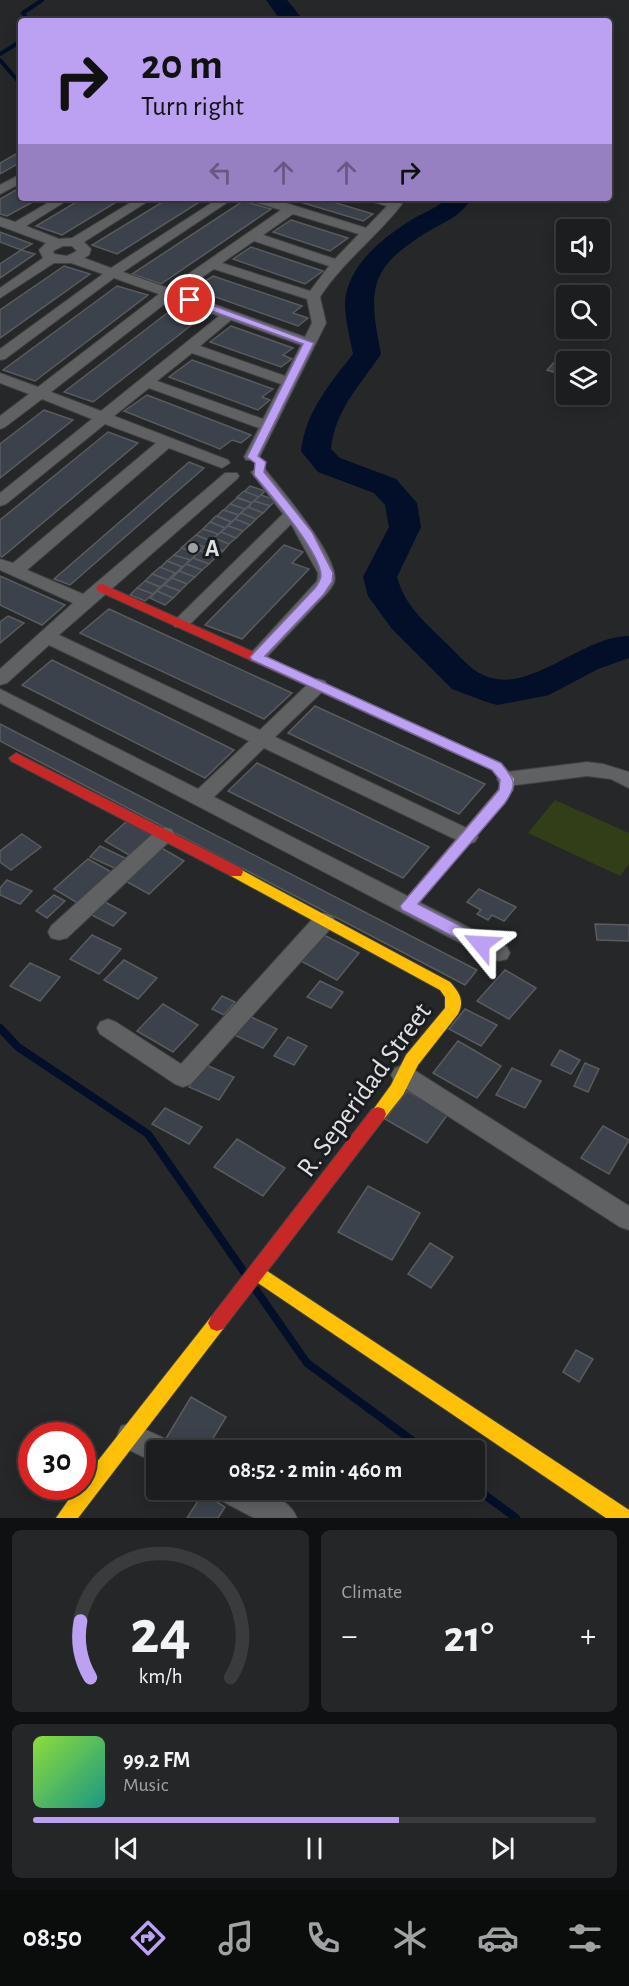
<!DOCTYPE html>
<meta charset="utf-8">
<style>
:root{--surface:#1c1d1f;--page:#252628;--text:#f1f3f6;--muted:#a0a2a4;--line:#3a3b3d;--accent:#bca0f2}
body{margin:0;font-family:"Alegreya Sans",sans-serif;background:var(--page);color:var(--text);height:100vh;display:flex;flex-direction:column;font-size:22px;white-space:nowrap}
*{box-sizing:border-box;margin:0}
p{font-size:20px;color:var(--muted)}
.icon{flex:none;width:33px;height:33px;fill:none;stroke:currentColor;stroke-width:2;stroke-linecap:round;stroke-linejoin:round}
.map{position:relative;height:1518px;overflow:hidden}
.panel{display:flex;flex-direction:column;gap:12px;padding:12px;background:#0f1011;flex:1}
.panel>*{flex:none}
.guide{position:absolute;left:18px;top:18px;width:594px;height:183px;border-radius:6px;box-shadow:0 3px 15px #0003,0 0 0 2px var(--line);background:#bca0f2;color:#111;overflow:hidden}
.controls{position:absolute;left:556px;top:219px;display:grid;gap:12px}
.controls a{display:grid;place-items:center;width:54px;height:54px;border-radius:6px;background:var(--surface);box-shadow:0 3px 15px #0003,0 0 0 2px var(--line);font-size:30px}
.speed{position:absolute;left:18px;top:1422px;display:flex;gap:12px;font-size:30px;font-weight:700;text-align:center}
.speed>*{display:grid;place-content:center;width:78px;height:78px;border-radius:50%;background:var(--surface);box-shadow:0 3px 15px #0003,0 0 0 2px var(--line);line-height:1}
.speed .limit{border:9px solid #d22;background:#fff;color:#111}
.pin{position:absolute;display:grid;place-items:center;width:51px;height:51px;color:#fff;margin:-26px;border:3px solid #fff;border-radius:50%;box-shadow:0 2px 6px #0007}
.me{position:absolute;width:66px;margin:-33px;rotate:297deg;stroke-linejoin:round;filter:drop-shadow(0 0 4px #0008)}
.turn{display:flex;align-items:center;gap:21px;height:126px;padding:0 24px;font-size:27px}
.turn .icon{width:78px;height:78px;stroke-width:2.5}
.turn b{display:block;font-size:42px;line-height:51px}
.lanes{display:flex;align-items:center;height:57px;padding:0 24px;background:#0003;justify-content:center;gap:30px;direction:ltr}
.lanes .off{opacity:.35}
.big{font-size:45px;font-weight:700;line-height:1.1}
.panel .widget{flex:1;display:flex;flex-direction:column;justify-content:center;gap:9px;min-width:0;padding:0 21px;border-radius:9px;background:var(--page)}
.panel .dial{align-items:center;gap:0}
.dial svg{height:156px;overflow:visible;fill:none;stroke:var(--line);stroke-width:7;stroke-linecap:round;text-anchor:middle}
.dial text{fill:var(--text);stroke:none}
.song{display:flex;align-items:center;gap:18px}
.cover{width:72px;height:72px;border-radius:9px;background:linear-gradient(135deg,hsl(90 70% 55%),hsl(170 70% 35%))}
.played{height:6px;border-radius:3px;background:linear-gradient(90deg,var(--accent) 65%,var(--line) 65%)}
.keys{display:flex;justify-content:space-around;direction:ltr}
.heat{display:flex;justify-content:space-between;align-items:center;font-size:33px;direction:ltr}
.panel .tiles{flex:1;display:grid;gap:12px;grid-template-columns:1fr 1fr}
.widget:last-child{grid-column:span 2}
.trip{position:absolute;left:146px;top:1440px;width:339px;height:60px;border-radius:6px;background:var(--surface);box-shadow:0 3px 15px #0003,0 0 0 2px var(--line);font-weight:700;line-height:60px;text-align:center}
.dock{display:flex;height:96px;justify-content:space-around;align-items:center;background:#0b0c0c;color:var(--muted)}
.dock .icon{width:42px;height:42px}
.dock .current{color:var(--accent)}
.dock b{font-size:27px;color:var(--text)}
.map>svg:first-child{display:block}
.green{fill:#313e17}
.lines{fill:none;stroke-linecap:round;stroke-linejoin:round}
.stream-far1{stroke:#030e28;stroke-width:4}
.stream{stroke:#030e28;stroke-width:8}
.river{fill:#030e28;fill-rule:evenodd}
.building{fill:#3b424c;stroke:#595b5d;stroke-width:1.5}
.street-casing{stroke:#414243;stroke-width:2}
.slow-casing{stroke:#414243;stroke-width:2}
.jam-casing{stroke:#414243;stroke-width:2}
.street{fill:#606162;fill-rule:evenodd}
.slow{fill:#ffc107;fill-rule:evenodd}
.jam{fill:#c62828;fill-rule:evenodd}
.route{fill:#bca0f2;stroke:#7a689d;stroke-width:1.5}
.poi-dot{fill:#9ea0a2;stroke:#1a1d20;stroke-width:2}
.labels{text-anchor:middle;stroke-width:6;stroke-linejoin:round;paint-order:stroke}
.poi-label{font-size:24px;font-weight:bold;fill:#dfe1e3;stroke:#1a1d20;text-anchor:start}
.near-street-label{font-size:28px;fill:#dfe1e3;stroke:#1a1d20}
</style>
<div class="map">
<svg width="629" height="1518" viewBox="0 0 629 1518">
<rect width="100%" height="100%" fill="#252729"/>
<polygon class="green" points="555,800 629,833 629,864 620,876 528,833"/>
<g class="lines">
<g class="stream-far1">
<polyline points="28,21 23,13 42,0"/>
<polyline points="0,54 21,41"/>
<polyline points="0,60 19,82"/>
</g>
<g class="stream">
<polyline points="0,1028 18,1047 148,1134 244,1272"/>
<polyline points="256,1290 307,1363 425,1450"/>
<polyline points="474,1487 516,1518"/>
</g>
<g class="river">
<polygon points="266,0 287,0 300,16 301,21 281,21"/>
<path d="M442 198H467L469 202C459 217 444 222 429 231 368 268 368 289 381 354 360 385 335 410 331 449L340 458 396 479 417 503 421 527 397 577C405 606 424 621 445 642 455 651 467 666 479 673 527 700 579 636 629 636V658L598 669 549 695 497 705 484 701 452 689 392 629 368 596 363 577 389 527 385 505 374 493 318 472 301 451C306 411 329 385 353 354 350 337 345 320 345 303 347 267 380 240 408 222 420 214 433 210 444 201Z"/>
</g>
</g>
<g class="building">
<polygon points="21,151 21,162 0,174 0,163"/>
<polygon points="21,187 21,198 40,198 7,216 0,214 0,199"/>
<polygon points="83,198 123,198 62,235 36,226"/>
<polygon points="169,198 206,198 117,254 92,245"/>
<polygon points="287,198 320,198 373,214 363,221"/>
<polygon points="243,201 271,209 161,284 132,274"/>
<polygon points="291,220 348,238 330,251 273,232"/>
<polygon points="0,232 32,244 21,250 0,242"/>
<polygon points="251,247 323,271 305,284 233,259"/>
<polygon points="21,250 35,254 0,278 0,264"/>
<polygon points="64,266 90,274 0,338 0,310"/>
<polygon points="213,276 302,306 293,313 308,318 298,326 193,289"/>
<polygon points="117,286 148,295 35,381 3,370"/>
<polygon points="179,304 207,313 93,402 64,392"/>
<polygon points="231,326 293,348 283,355 292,359 281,367 210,342"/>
<polygon points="557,359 567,362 567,376 547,370"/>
<polygon points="192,360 273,389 262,397 270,400 258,410 169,377"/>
<polygon points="147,395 251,435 241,443 232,440 220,449 124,411"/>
<polygon points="44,410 73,420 0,478 0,444"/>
<polygon points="108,432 138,443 2,557 0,556 0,520"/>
<polygon points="189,462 204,468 70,585 54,579"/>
<polygon points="250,486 265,491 259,497 244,492"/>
<polygon points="244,491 259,497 252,503 237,497"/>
<polygon points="261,495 276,500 270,506 254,501"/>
<polygon points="237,498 252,503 245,509 230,504"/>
<polygon points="254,501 270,506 263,513 248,507"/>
<polygon points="230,504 245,509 239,515 224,510"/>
<polygon points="248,507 263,513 256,519 241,513"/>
<polygon points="223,510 239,515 232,522 217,516"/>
<polygon points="241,513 256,519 250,525 235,519"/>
<polygon points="216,516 231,522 225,528 210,522"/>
<polygon points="235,519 250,525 243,531 228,526"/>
<polygon points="210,522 225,528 218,534 203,529"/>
<polygon points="228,526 243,531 236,538 221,532"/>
<polygon points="203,529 218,534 211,541 196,535"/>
<polygon points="221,532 236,538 229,544 214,538"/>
<polygon points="196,535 211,541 204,547 189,541"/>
<polygon points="214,538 229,544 223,551 207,545"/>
<polygon points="189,541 204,547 197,554 181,548"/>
<polygon points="207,545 223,551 216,557 200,551"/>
<polygon points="284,545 303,552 292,563 309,569 242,639 205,625"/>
<polygon points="182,548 197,554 190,560 174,555"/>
<polygon points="200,551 216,557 209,564 193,558"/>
<polygon points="174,555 190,560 183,567 167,561"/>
<polygon points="193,558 209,564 202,570 186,564"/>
<polygon points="167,561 182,567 175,574 160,568"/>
<polygon points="186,564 202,570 195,577 179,571"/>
<polygon points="160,567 175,573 168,580 152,574"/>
<polygon points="179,571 195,577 187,584 172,578"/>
<polygon points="152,574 168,580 160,587 145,581"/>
<polygon points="0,576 65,605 42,625 0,605"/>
<polygon points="172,578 187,584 180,591 164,585"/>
<polygon points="145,581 160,587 153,594 137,588"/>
<polygon points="164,585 180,591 173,598 157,591"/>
<polygon points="137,588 153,594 145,601 130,595"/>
<polygon points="157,591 173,598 165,605 150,598"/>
<polygon points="109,609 292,693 264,719 80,633"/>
<polygon points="8,616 24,623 0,643 0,622"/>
<polygon points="52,660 234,750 205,778 22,685"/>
<polygon points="315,706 485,784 459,814 288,733"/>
<polygon points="0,724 477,970 465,985 0,741"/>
<polygon points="257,763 429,847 403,878 228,791"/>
<polygon points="127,821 153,836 131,856 105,841"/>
<polygon points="22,834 41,847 11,870 0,862 0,851"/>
<polygon points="100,846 129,860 119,870 90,857"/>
<polygon points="158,846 184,861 149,894 122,879"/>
<polygon points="88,859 115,874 81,905 54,889"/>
<polygon points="7,880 32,891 20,904 0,895 0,888"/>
<polygon points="479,889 516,907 504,921 492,915 488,920 477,914 481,910 467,902"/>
<polygon points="54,895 65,901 47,918 36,911"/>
<polygon points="103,901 126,913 113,926 90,914"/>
<polygon points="595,924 629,925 629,941 597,940"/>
<polygon points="322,934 359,953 337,980 299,960"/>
<polygon points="92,935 121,949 99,974 70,959"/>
<polygon points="124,960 157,978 138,999 104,980"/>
<polygon points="30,963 60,977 40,1001 10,986"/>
<polygon points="505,970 536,988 509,1019 477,1001"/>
<polygon points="320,981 343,992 331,1008 307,997"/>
<polygon points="222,996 235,1002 224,1015 212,1009"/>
<polygon points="163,1004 198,1025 173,1052 137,1031"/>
<polygon points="465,1009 497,1025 481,1046 449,1029"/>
<polygon points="245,1014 277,1029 263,1048 230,1033"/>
<polygon points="288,1037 307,1046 294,1065 274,1056"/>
<polygon points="458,1041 501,1066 477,1098 433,1073"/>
<polygon points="560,1050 580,1060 571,1074 551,1065"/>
<polygon points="585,1063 599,1069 588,1092 574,1086"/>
<polygon points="204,1064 234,1077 219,1100 189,1087"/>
<polygon points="512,1068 541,1081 525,1108 496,1095"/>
<polygon points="407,1091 448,1114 427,1143 385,1119"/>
<polygon points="165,1108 202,1127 189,1144 152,1124"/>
<polygon points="603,1126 629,1140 609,1174 581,1158"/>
<polygon points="237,1139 285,1168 263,1196 214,1167"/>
<polygon points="368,1186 420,1213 392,1260 338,1232"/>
<polygon points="430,1243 453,1257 431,1288 408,1274"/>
<polygon points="576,1350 593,1359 579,1382 563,1372"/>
<polygon points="191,1397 226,1417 206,1450 183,1450 165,1440"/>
<polygon points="203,1493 225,1507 218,1518 187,1518"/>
</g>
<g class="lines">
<defs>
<g id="street">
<polygon points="21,174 21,183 0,194 0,185"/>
<path d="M56 198H71L26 226 59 239 72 238 138 198H153L84 242 91 249 89 255 84 258 111 268 219 198H234L123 272 168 288 281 210 251 201 250 198H270L366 228 387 206 370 201 369 198H389L402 204C377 237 343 261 320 297L326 323 258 460H246L244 457 259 428 149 388 114 416 228 460 230 463 222 468 169 448 27 570 83 594 225 473H237L239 476 237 479 59 635 260 730 311 681 318 679 325 681 327 685 325 689 275 737 475 832 478 837 475 842 468 844 461 842 264 748 214 797 507 947 510 953 507 959 499 961 491 959 0 703V689L198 789 249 741 49 645 7 683 0 685V669L73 603 0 570V559L13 563 156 443 105 424 6 504 0 506V493L92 419 42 399 5 427 0 429V416L29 394 0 383V373L38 387 159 294 114 278 5 359 0 360V349L103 274 71 263H54L0 298V288L43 258 39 250 46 243 0 226V217L15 222ZM293 214 359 234 335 259 263 235ZM254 241 329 266 310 291 222 263ZM63 246H72L77 251 67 256 54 254 53 251ZM214 269 307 299 312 323 305 337 180 292ZM171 299 219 316 101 411 51 392ZM231 320 301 345 285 376 200 346ZM192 353 281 384 263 419 157 381Z"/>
<path d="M259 467 265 469C279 487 343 561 334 583 330 592 320 600 314 607 297 625 280 643 263 661H251L248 657 251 653 317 581 318 573 291 524 187 627H175L172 623 283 514 251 472Z"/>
<polygon points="587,762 603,764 629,772 629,788 611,779 587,776 507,786 500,784 497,779 500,774 507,772"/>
<polygon points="165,827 172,829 175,834 172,839 67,938 59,940 51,938 48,932 51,926 158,829"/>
<polygon points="324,913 332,915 335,921 332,927 191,1084 183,1087 175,1084 100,1034 97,1028 100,1022 108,1019 116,1022 181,1064 316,915"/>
<polygon points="403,1065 411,1068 629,1206 629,1230 620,1227 395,1082 391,1075 395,1068"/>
<polygon points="131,1423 168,1440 172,1450 156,1450 156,1463 121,1446 117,1436 121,1426"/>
<path d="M216 1490C242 1487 286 1490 297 1518H254L220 1500Z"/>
</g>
<g id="slow">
<polygon points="462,746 501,763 514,779 513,790 413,910 403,910 401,906 403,902 499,789 500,780 491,769 457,754 455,751 457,748"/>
<path d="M236 867 450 982C459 992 465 1001 458 1014L418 1065 403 1095 384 1119 378 1121 372 1119 370 1114 391 1085 406 1055 445 1008V997L440 990 231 876 229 872 231 868Z"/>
<polygon points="258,1265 629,1510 629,1518 606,1518 252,1279 249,1273 252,1267"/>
<polygon points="217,1315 223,1317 226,1323 223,1329 78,1518 56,1518 78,1486 82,1486 82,1481 211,1317"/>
</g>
<g id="jam">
<polygon points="102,584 467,748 469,751 467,754 457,754 98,591 96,588 98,585"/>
<polygon points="16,753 241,868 243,872 241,876 231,876 11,761 9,758"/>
<polygon points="378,1107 384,1109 386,1114 384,1119 223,1329 217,1331 211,1329 208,1323 211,1317 372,1109"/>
</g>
</defs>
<use href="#street" class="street-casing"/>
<use href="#slow" class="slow-casing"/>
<use href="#jam" class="jam-casing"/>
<use href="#street" class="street"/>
<use href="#slow" class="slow"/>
<use href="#jam" class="jam"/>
</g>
<path class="route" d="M190 297 314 343 258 456 266 462 264 472 312 532 333 573 332 582 324 594 265 656 501 763C515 780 518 784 505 803L418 904 486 939 488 944 486 948H475L402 910 400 906 499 790 500 780 492 770 252 660 250 657 315 588C318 584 320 581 321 576 321 553 270 494 254 475L255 463 247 457 303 344 187 302 185 300Z"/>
<circle class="poi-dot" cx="193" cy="548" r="6"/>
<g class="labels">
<g class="poi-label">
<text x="205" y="556">A</text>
</g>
<g class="near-street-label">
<text transform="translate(363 1089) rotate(-54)" y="10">R. Seperidad Street</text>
</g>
</g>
</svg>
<div class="controls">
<a><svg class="icon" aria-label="sound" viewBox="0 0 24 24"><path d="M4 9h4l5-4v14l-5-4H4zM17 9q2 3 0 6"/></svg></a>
<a><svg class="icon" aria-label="search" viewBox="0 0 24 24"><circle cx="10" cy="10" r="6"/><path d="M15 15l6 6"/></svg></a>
<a><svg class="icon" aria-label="layers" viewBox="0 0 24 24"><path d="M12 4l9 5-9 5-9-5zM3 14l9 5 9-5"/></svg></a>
</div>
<div class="speed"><div class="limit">30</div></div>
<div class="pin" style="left:190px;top:300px;background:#d93025"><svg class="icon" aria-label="arrive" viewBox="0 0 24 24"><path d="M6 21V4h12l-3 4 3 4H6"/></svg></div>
<svg class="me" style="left:481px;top:944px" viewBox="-20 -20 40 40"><path d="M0-17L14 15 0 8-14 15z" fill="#bca0f2" stroke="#fff" stroke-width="4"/></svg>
<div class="trip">08:52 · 2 min · 460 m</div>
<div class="guide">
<div class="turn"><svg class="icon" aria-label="right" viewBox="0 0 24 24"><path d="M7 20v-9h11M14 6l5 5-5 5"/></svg><div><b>20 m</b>Turn right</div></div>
<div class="lanes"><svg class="icon off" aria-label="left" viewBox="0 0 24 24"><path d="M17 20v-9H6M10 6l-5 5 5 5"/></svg><svg class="icon off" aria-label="ahead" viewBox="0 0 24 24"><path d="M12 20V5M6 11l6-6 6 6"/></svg><svg class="icon off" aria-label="ahead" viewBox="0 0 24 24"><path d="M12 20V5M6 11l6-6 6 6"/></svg><svg class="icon" aria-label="right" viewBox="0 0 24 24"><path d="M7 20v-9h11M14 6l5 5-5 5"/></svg></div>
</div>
</div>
<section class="panel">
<div class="tiles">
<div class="widget dial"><svg viewBox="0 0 100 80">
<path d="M14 69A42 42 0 1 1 86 69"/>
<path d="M14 69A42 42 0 0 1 9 40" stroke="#bca0f2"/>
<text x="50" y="56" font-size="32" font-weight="700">24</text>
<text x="50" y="72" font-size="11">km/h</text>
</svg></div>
<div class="widget"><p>Climate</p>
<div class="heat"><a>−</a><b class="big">21°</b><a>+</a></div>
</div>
<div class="widget">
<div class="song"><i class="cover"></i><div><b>99.2 FM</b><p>Music</p></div></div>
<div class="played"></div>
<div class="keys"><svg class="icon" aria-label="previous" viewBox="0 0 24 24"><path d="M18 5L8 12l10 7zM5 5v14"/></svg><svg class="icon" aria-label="pause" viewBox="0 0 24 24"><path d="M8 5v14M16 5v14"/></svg><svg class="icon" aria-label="next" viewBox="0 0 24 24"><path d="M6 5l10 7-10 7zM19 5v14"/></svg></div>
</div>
</div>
</section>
<nav class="dock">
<b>08:50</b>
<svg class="icon current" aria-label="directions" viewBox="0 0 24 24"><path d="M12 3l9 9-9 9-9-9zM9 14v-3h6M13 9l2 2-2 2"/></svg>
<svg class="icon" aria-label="music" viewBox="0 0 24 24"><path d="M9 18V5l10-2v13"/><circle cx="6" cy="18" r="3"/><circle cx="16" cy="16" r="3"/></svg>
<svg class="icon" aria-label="phone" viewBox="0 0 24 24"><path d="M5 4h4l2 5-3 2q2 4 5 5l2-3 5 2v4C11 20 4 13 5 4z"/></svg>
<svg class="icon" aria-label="climate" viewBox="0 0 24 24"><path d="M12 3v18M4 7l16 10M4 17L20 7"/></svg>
<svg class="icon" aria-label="car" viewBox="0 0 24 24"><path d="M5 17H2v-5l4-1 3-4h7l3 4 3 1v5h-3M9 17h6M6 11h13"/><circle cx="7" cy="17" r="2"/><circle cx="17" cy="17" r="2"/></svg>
<svg class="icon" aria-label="filters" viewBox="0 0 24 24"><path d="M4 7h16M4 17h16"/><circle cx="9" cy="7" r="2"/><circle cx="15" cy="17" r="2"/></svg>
</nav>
